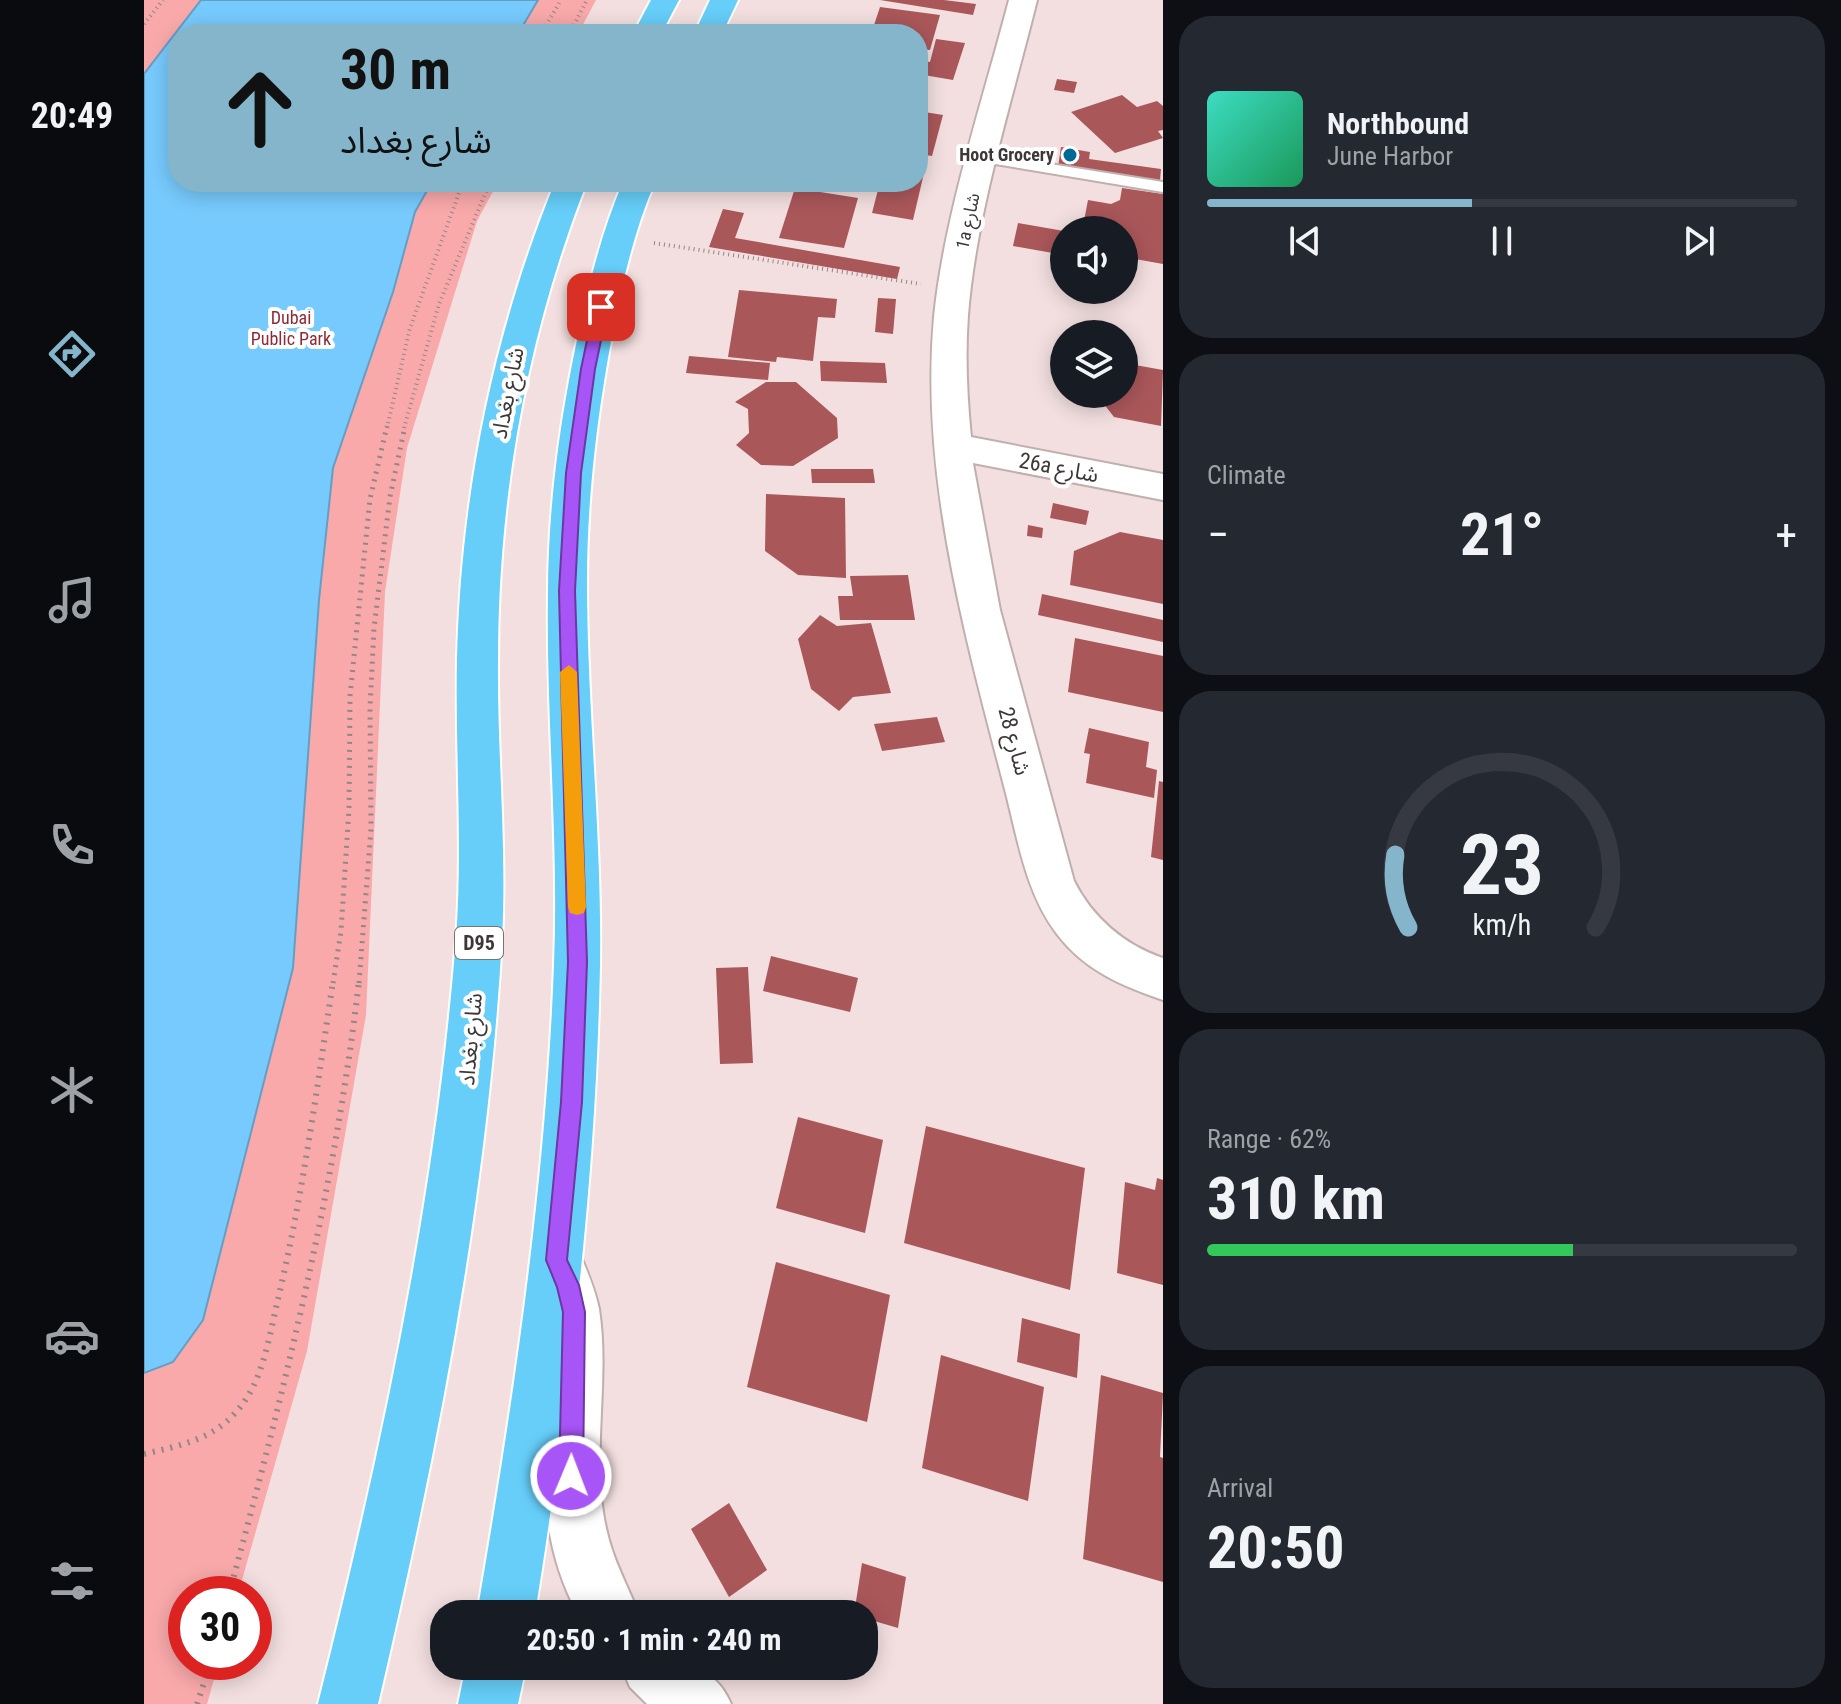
<!DOCTYPE html>
<meta charset="utf-8">
<style>
:root{--surface:#171b24;--page:#242831;--text:#f1f3f6;--muted:#9ea1a6;--line:#363941;--accent:#85b5cb}
body{margin:0;font-family:"Roboto Condensed","Noto Sans Arabic",sans-serif;background:var(--page);color:var(--text);height:100vh;display:flex;flex-direction:column;font-size:30px;white-space:nowrap}
*{box-sizing:border-box;margin:0}
p{font-size:26px;color:var(--muted)}
.icon{flex:none;width:44px;height:44px;fill:none;stroke:currentColor;stroke-width:2;stroke-linecap:round;stroke-linejoin:round}
.map{position:relative;flex:1;overflow:hidden}
.details{display:flex;flex-direction:column;gap:16px;padding:16px;background:#0d0f14;width:678px}
.details>*{flex:none}
.hud{position:absolute;left:24px;top:24px;width:760px;height:168px;border-radius:32px;box-shadow:0 4px 20px #0003;background:#85b5cb;color:#111;overflow:hidden}
.buttons{position:absolute;left:906px;top:216px;display:grid;gap:16px}
.buttons a{display:grid;place-items:center;width:88px;height:88px;border-radius:50%;background:var(--surface);box-shadow:0 4px 20px #0003;font-size:40px}
.speed{position:absolute;left:24px;top:1576px;display:flex;gap:16px;font-size:40px;font-weight:700;text-align:center}
.speed>*{display:grid;place-content:center;width:104px;height:104px;border-radius:50%;background:var(--surface);box-shadow:0 4px 20px #0003;line-height:1}
.speed .limit{border:12px solid #d22;background:#fff;color:#111}
.pin{position:absolute;display:grid;place-items:center;width:68px;height:68px;color:#fff;margin:-34px;border-radius:16px;box-shadow:0 4px 12px #0006}
.me{position:absolute;width:88px;margin:-44px;rotate:1deg;stroke-linejoin:round;filter:drop-shadow(0 0 6px #0008)}
.turn{display:flex;align-items:center;gap:28px;height:168px;padding:0 40px;font-size:36px}
.turn .icon{width:104px;height:104px;stroke-width:2.5}
.turn b{display:block;font-size:56px;line-height:68px}
.big{font-size:60px;font-weight:700;line-height:1.1}
.details .widget{flex:1;display:flex;flex-direction:column;justify-content:center;gap:12px;min-width:0;padding:0 28px;border-radius:32px;background:var(--page)}
.details .dial{align-items:center;gap:0}
.dial svg{height:208px;overflow:visible;fill:none;stroke:var(--line);stroke-width:7;stroke-linecap:round;text-anchor:middle}
.dial text{fill:var(--text);stroke:none}
.song{display:flex;align-items:center;gap:24px}
.cover{width:96px;height:96px;border-radius:12px;background:linear-gradient(135deg,hsl(170 70% 55%),hsl(150 70% 35%))}
.played{height:8px;border-radius:4px;background:linear-gradient(90deg,var(--accent) 45%,var(--line) 45%)}
.keys{display:flex;justify-content:space-around;direction:ltr}
.heat{display:flex;justify-content:space-between;align-items:center;font-size:44px;direction:ltr}
.charge{height:12px;border-radius:6px;background:linear-gradient(90deg,#34c759 62%,var(--line) 0)}
.trip{position:absolute;left:286px;top:1600px;width:448px;height:80px;border-radius:32px;background:var(--surface);box-shadow:0 4px 20px #0003;font-weight:700;line-height:80px;text-align:center}
main{display:flex;flex:1;min-height:0}
.tabs{display:flex;flex-direction:column;width:144px;justify-content:space-around;align-items:center;background:#090b0e;color:var(--muted)}
.tabs .icon{width:56px;height:56px}
.tabs .current{color:var(--accent)}
.tabs b{font-size:36px;color:var(--text)}
.map>svg:first-child{display:block}
.green{fill:#f9a9aa}
.water{fill:#77cafd;stroke:#669ec2;stroke-width:2}
.building{fill:#aa575a}
.lines{fill:none;stroke-linecap:round;stroke-linejoin:round}
.service-casing{stroke:#c1afae;stroke-width:4}
.minor-casing{stroke:#c1afae;stroke-width:4}
.primary-casing{stroke:#fff;stroke-width:4}
.path-far2{stroke:#938686;stroke-width:4;stroke-dasharray:1 4;stroke-linecap:butt}
.path-far1{stroke:#938686;stroke-width:5;stroke-dasharray:2 6;stroke-linecap:butt}
.path{stroke:#938686;stroke-width:6;stroke-dasharray:2 7;stroke-linecap:butt}
.service{fill:#fff;fill-rule:evenodd}
.minor{fill:#fff;fill-rule:evenodd}
.primary{fill:#66cef9;fill-rule:evenodd}
.route{fill:#a855f7;stroke:#6d37a1;stroke-width:2}
.slow{fill:#f59e0b}
.poi-dot{fill:#006996;stroke:#fff;stroke-width:3}
.labels{text-anchor:middle;stroke-width:8;stroke-linejoin:round;paint-order:stroke}
.far-poi-label{font-size:18px;font-weight:bold;fill:#3e3737;stroke:#fff;text-anchor:end}
.far-street-label{font-size:18px;fill:#3e3737;stroke:#fff}
.far-park-label{font-size:18px;fill:#912934;stroke:#fff}
.shield{fill:#fff;stroke:#787373;stroke-width:2}
.shield-label{font-size:20px;font-weight:bold;fill:#3e3737}
.street-label{font-size:22px;fill:#3e3737;stroke:#fff}
</style>
<main>
<nav class="tabs">
<b>20:49</b>
<svg class="icon current" aria-label="directions" viewBox="0 0 24 24"><path d="M12 3l9 9-9 9-9-9zM9 14v-3h6M13 9l2 2-2 2"/></svg>
<svg class="icon" aria-label="music" viewBox="0 0 24 24"><path d="M9 18V5l10-2v13"/><circle cx="6" cy="18" r="3"/><circle cx="16" cy="16" r="3"/></svg>
<svg class="icon" aria-label="phone" viewBox="0 0 24 24"><path d="M5 4h4l2 5-3 2q2 4 5 5l2-3 5 2v4C11 20 4 13 5 4z"/></svg>
<svg class="icon" aria-label="climate" viewBox="0 0 24 24"><path d="M12 3v18M4 7l16 10M4 17L20 7"/></svg>
<svg class="icon" aria-label="car" viewBox="0 0 24 24"><path d="M5 17H2v-5l4-1 3-4h7l3 4 3 1v5h-3M9 17h6M6 11h13"/><circle cx="7" cy="17" r="2"/><circle cx="17" cy="17" r="2"/></svg>
<svg class="icon" aria-label="filters" viewBox="0 0 24 24"><path d="M4 7h16M4 17h16"/><circle cx="9" cy="7" r="2"/><circle cx="15" cy="17" r="2"/></svg>
</nav>
<div class="map">
<svg width="1019" height="1704" viewBox="0 0 1019 1704">
<rect width="100%" height="100%" fill="#f3dfdf"/>
<polygon class="green" points="0,0 452,0 434,34 34,34 34,182 354,182 333,221 263,448 241,592 222,1015 163,1351 94,1594 42,1594 42,1662 75,1662 63,1704 0,1704"/>
<polygon class="water" points="57,0 394,0 374,34 34,34 34,182 288,182 271,212 249,292 189,468 175,600 149,968 59,1320 29,1362 0,1373 0,74"/>
<g class="building">
<polygon points="736,0 800,0 832,4 829,15"/>
<polygon points="736,7 796,15 786,50 774,49 774,34 727,34"/>
<polygon points="792,39 821,43 809,80 774,74 774,60 786,62"/>
<polygon points="913,79 933,82 930,93 910,90"/>
<polygon points="978,95 993,107 1013,101 1019,106 1019,130 1014,131 1019,138 971,153 927,112"/>
<polygon points="774,111 799,115 788,156 774,154"/>
<polygon points="917,147 946,152 945,159 1017,169 1016,181 914,167"/>
<polygon points="774,172 780,173 769,220 728,213 736,182 774,182"/>
<polygon points="698,182 732,182 730,189"/>
<polygon points="651,188 714,198 700,248 635,238"/>
<polygon points="978,188 1019,194 1019,264 980,257 980,230 939,226 944,200 967,204 976,200"/>
<polygon points="579,209 600,213 591,238 756,267 753,279 565,247"/>
<polygon points="874,223 920,231 920,255 869,246"/>
<polygon points="595,290 693,299 691,318 674,317 669,361 633,357 632,362 584,357"/>
<polygon points="734,298 752,299 749,334 731,332"/>
<polygon points="545,356 626,363 624,380 542,373"/>
<polygon points="676,361 741,363 743,383 677,381"/>
<polygon points="980,363 1019,370 1017,426 970,417 952,394 980,394"/>
<polygon points="622,382 652,382 693,418 694,438 649,466 617,465 592,445 605,433 604,409 591,402"/>
<polygon points="667,469 729,469 731,483 668,483"/>
<polygon points="622,494 701,498 702,578 654,575 621,551"/>
<polygon points="909,503 945,511 942,525 906,518"/>
<polygon points="884,525 899,528 898,538 883,536"/>
<polygon points="976,532 1019,540 1019,604 926,585 930,551"/>
<polygon points="764,575 771,620 696,620 694,596 709,596 706,576"/>
<polygon points="898,594 1019,620 1019,642 894,615"/>
<polygon points="676,615 693,626 727,623 747,693 709,697 695,711 667,689 654,639"/>
<polygon points="931,638 1019,656 1019,712 924,692"/>
<polygon points="793,717 801,742 738,751 730,724"/>
<polygon points="945,728 1005,742 1002,767 1013,770 1010,798 942,783 946,754 940,753"/>
<polygon points="1015,781 1019,782 1019,860 1007,857"/>
<polygon points="627,956 714,978 706,1012 619,991"/>
<polygon points="604,967 609,1063 576,1064 572,968"/>
<polygon points="654,1117 739,1140 721,1233 632,1208"/>
<polygon points="782,1126 941,1168 926,1290 760,1243"/>
<polygon points="1013,1178 1019,1180 1019,1285 973,1273 981,1182 1011,1190"/>
<polygon points="632,1262 746,1295 723,1422 603,1387"/>
<polygon points="878,1318 936,1334 933,1378 873,1362"/>
<polygon points="797,1355 900,1387 884,1501 778,1468"/>
<polygon points="957,1375 1019,1393 1016,1457 1019,1458 1019,1582 939,1559"/>
<polygon points="585,1503 623,1570 585,1597 547,1529"/>
<polygon points="718,1563 762,1577 754,1628 720,1618 720,1614 710,1614"/>
</g>
<g class="lines">
<defs>
<polygon id="service" points="838,153 1019,182 1019,192 833,161 833,155"/>
<g id="minor">
<path d="M865 0H893C868 101 832 213 824 315 821 356 823 397 827 437L1019 474V500L829 463 830 469 856 610 930 881C948 917 980 945 1019 958V1000C978 986 940 970 913 934 880 891 873 833 859 782 820 632 776 474 790 317 800 216 839 100 865 0Z"/>
<path d="M417 1244 435 1252C443 1271 451 1289 455 1309 465 1374 450 1440 458 1505 464 1552 478 1573 495 1614H434C398 1549 397 1476 401 1404 403 1358 407 1314 391 1270L399 1252Z"/>
<path d="M477 1666C523 1666 566 1654 587 1704H503L486 1687Z"/>
</g>
<g id="primary">
<polygon points="507,0 535,0 517,34 489,34"/>
<polygon points="566,0 594,0 578,34 550,34"/>
<path d="M411 182H443C383 335 354 495 354 660 353 753 363 846 358 939 343 1198 293 1452 234 1704H174C237 1453 292 1198 312 939 319 846 311 752 313 659 317 494 349 335 411 182Z"/>
<path d="M479 182H511C490 231 478 283 468 336 452 421 442 508 443 595 444 718 458 841 456 965 452 1183 425 1399 391 1614H333C370 1399 402 1183 410 965 415 841 402 718 404 594 404 507 416 420 434 335 445 283 458 231 479 182Z"/>
<polygon points="322,1666 382,1666 374,1704 314,1704"/>
</g>
</defs>
<use href="#service" class="service-casing"/>
<use href="#minor" class="minor-casing"/>
<use href="#primary" class="primary-casing"/>
<g class="path-far2">
<polyline points="0,24 19,0"/>
<polyline points="397,34 417,0"/>
<polyline points="425,34 443,0"/>
<polyline points="510,243 777,284"/>
<polyline points="243,428 266,328 319,182"/>
<polyline points="260,428 295,304 346,182"/>
</g>
<g class="path-far1">
<polyline points="189,983 197,931 205,809 206,696 226,499 243,426"/>
<polyline points="215,983 227,829 226,708 230,628 246,497 261,426"/>
</g>
<g class="path">
<path d="M0 1454C34 1446 68 1440 92 1412 119 1383 125 1337 134 1299 159 1194 173 1088 189 981"/>
<path d="M85 1594C140 1392 191 1189 215 981"/>
<polyline points="53,1704 67,1662"/>
</g>
<use href="#service" class="service"/>
<use href="#minor" class="minor"/>
<use href="#primary" class="primary"/>
</g>
<polygon class="route" points="457,303 464,307 451,369 437,473 431,591 443,962 438,1102 423,1260 435,1285 441,1312 439,1476 435,1484 427,1487 419,1484 415,1476 419,1312 413,1287 402,1260 417,1102 424,962 415,591 422,473 437,369 450,307"/>
<polygon class="slow" points="425,665 433,672 442,907 440,913 433,915 426,913 424,907 416,672"/>
<circle class="poi-dot" cx="926" cy="155" r="8"/>
<g class="labels">
<g class="far-poi-label">
<text x="910" y="161">Hoot Grocery</text>
</g>
<g class="far-street-label">
<text transform="translate(824 221) rotate(-78)" y="6">1a شارع</text>
</g>
<g class="far-park-label">
<text x="147" y="324">Dubai<tspan x="147" dy="21">Public Park</tspan></text>
</g>
<rect class="shield" x="311" y="927" width="48" height="32" rx="6"/>
<g class="shield-label">
<text x="335" y="950">D95</text>
</g>
<g class="street-label">
<text transform="translate(363 393) rotate(-79)" y="8">شارع بغداد</text>
<text transform="translate(915 467) rotate(11)" y="8">26a شارع</text>
<text transform="translate(871 741) rotate(75)" y="8">شارع 28</text>
<text transform="translate(326 1039) rotate(-85)" y="8">شارع بغداد</text>
</g>
</g>
</svg>
<div class="buttons">
<a><svg class="icon" aria-label="sound" viewBox="0 0 24 24"><path d="M4 9h4l5-4v14l-5-4H4zM17 9q2 3 0 6"/></svg></a>
<a><svg class="icon" aria-label="layers" viewBox="0 0 24 24"><path d="M12 4l9 5-9 5-9-5zM3 14l9 5 9-5"/></svg></a>
</div>
<div class="speed"><div class="limit">30</div></div>
<div class="pin" style="left:457px;top:307px;background:#d93025"><svg class="icon" aria-label="arrive" viewBox="0 0 24 24"><path d="M6 21V4h12l-3 4 3 4H6"/></svg></div>
<svg class="me" style="left:427px;top:1476px" viewBox="-20 -20 40 40"><circle r="17" fill="#a855f7" stroke="#fff" stroke-width="3"/><path d="M0-11L8 9 0 5-8 9z" fill="#fff"/></svg>
<div class="trip">20:50 · 1 min · 240 m</div>
<div class="hud">
<div class="turn"><svg class="icon" aria-label="ahead" viewBox="0 0 24 24"><path d="M12 20V5M6 11l6-6 6 6"/></svg><div><b>30 m</b>شارع بغداد</div></div>
</div>
</div>
<section class="details">
<div class="widget">
<div class="song"><i class="cover"></i><div><b>Northbound</b><p>June Harbor</p></div></div>
<div class="played"></div>
<div class="keys"><svg class="icon" aria-label="previous" viewBox="0 0 24 24"><path d="M18 5L8 12l10 7zM5 5v14"/></svg><svg class="icon" aria-label="pause" viewBox="0 0 24 24"><path d="M8 5v14M16 5v14"/></svg><svg class="icon" aria-label="next" viewBox="0 0 24 24"><path d="M6 5l10 7-10 7zM19 5v14"/></svg></div>
</div>
<div class="widget"><p>Climate</p>
<div class="heat"><a>−</a><b class="big">21°</b><a>+</a></div>
</div>
<div class="widget dial"><svg viewBox="0 0 100 80">
<path d="M14 69A42 42 0 1 1 86 69"/>
<path d="M14 69A42 42 0 0 1 9 41" stroke="#85b5cb"/>
<text x="50" y="56" font-size="32" font-weight="700">23</text>
<text x="50" y="72" font-size="11">km/h</text>
</svg></div>
<div class="widget"><p>Range · 62%</p><b class="big">310 km</b><div class="charge"></div></div>
<div class="widget"><p>Arrival</p><b class="big">20:50</b></div>
</section>
</main>
